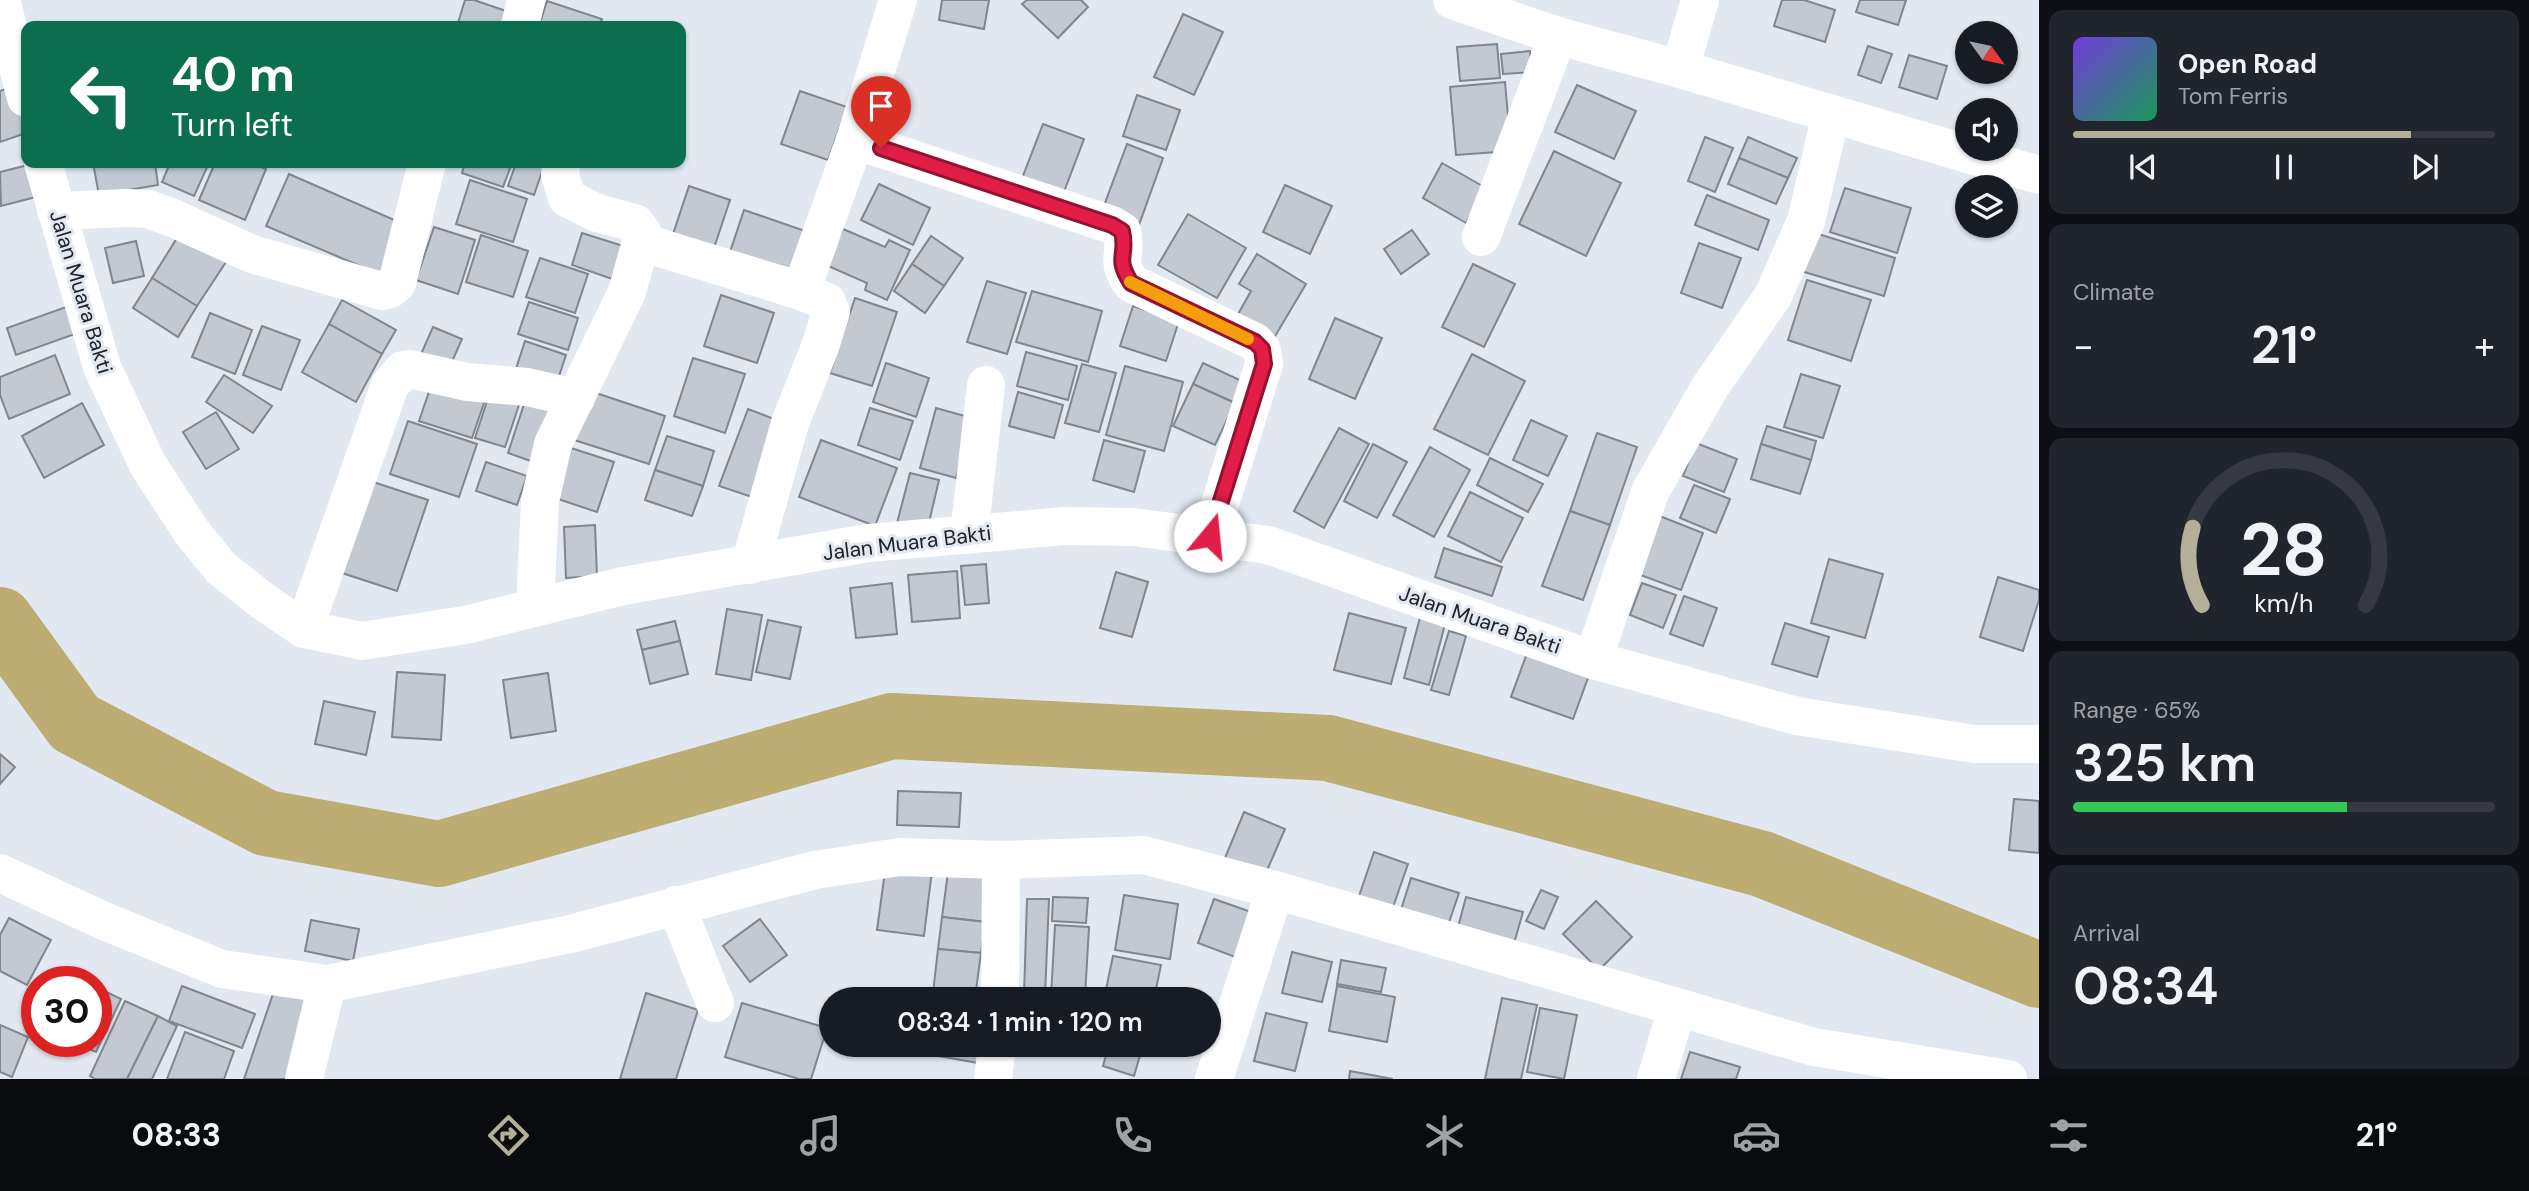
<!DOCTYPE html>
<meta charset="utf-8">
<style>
:root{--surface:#171b24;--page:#20242c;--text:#f1f3f6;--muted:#9ea1a6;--line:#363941;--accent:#b4af99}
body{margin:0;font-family:"DM Sans",sans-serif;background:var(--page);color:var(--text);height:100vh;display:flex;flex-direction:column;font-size:26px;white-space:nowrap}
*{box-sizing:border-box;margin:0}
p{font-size:23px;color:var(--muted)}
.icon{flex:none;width:38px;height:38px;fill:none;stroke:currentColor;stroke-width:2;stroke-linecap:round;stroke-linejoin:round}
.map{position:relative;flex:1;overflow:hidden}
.drawer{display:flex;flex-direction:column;gap:10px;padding:10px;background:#0d0f14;width:490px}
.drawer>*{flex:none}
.banner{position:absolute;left:21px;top:21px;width:665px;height:147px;border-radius:14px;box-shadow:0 2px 5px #0004;background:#0b6e4f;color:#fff;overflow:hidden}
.needle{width:46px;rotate:123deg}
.buttons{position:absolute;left:1955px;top:21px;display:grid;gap:14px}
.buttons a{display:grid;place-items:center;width:63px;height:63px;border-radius:50%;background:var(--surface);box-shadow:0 2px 5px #0004;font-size:35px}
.speed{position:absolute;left:21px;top:966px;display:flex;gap:14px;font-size:35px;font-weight:700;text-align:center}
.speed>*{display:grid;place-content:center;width:91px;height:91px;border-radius:50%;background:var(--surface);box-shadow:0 2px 5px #0004;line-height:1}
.speed .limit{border:10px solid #d22;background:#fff;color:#111}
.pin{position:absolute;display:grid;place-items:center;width:60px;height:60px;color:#fff;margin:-72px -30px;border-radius:50% 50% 50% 0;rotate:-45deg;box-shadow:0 0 7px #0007}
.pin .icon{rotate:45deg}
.me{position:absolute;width:77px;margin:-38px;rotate:17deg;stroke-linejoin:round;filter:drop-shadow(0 0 5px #0008)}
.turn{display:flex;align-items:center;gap:24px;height:147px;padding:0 35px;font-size:32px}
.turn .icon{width:91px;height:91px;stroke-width:2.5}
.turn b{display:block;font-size:49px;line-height:60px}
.big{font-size:52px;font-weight:600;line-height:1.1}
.drawer .widget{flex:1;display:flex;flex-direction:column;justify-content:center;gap:10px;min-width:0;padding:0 24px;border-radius:14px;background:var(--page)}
.drawer .dial{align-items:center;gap:0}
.dial svg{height:182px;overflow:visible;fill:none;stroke:var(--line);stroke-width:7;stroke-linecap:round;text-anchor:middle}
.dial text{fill:var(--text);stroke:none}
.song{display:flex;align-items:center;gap:21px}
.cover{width:84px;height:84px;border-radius:10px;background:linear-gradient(135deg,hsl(260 70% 55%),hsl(150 70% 35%))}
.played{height:7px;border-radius:4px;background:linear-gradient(90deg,var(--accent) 80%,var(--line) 80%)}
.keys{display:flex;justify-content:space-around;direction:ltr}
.heat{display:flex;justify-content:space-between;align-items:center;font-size:38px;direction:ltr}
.charge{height:10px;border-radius:5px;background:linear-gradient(90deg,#34c759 65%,var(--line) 0)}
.trip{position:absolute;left:819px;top:987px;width:402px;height:70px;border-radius:35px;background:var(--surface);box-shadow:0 2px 5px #0004;font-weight:600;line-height:70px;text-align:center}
.menu{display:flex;height:112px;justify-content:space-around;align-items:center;background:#090b0e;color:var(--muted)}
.menu .icon{width:49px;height:49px}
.menu .active{color:var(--accent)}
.menu b{font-size:32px;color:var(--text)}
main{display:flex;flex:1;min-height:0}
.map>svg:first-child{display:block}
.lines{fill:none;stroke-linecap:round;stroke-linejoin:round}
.river{stroke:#bdad73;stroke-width:66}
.building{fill:#c2c9d3;stroke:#7f868f;stroke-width:2}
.minor{stroke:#fff;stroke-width:38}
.tertiary{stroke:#fff;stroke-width:38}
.route-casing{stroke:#92132f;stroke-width:18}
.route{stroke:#e11d48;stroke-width:12}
.slow{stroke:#f59e0b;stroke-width:12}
.labels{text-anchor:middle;stroke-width:6;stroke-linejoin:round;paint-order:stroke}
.street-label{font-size:21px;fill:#202226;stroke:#e1e8f2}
</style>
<main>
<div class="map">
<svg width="2039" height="1079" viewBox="0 0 2039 1079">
<rect width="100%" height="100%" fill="#e1e8f2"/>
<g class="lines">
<polyline class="river" points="0,620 75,723 266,823 439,854 892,726 1328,748 1762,864 2039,975"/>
</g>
<g class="building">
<polygon points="465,0 474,0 509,12 504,26 457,26"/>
<polygon points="942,0 989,0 984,29 939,20"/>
<polygon points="1027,0 1081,0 1088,7 1058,38 1022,4"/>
<polygon points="1782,0 1804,0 1835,10 1825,42 1774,26"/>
<polygon points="1860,0 1906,0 1898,25 1856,12"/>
<polygon points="547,1 602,19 599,26 539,26"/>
<polygon points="1183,14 1223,32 1194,95 1154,77"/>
<polygon points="1497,44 1500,78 1460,81 1457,47"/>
<polygon points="1868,46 1892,54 1881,83 1858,75"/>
<polygon points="1530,51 1532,72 1503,74 1501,54"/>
<polygon points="1909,55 1947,66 1937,99 1899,87"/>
<polygon points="1505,82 1511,151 1456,155 1450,87"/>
<polygon points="1577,85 1636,111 1614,159 1555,132"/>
<polygon points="13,86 26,125 26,133 0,142 0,91"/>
<polygon points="800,91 847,107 828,160 781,144"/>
<polygon points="1137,95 1180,110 1166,150 1123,136"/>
<polygon points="1043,124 1084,139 1062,197 1021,181"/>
<polygon points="1705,137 1733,148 1715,192 1688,181"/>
<polygon points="1748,137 1797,158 1788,178 1739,158"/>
<polygon points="1127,144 1163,158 1139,225 1102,211"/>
<polygon points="1554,151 1621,183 1586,256 1519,224"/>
<polygon points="1739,158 1788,178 1776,204 1728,184"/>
<polygon points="93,163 155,163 158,185 99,195"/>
<polygon points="170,163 209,163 194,196 162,182"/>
<polygon points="215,163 251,163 266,169 245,220 199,200"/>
<polygon points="465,163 512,163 503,187 462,173"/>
<polygon points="516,163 545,163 534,195 508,186"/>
<polygon points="1442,163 1486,188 1466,223 1423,198"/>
<polygon points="28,165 36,197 1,206 0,172"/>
<polygon points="289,174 408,226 386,277 266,226"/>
<polygon points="470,180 527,199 513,242 456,224"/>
<polygon points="879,184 930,208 913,245 861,220"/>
<polygon points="1285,185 1332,206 1310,254 1263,232"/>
<polygon points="689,186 730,200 711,257 670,243"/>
<polygon points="1845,188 1911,208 1897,253 1830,232"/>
<polygon points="1707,195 1769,220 1758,250 1695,225"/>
<polygon points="744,210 811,233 795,279 728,258"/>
<polygon points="1188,214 1246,248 1217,298 1158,265"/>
<polygon points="434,227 475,240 458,294 416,280"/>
<polygon points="843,229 885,247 889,240 910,250 887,300 865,290 867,283 826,265"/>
<polygon points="182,230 228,259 197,306 152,278"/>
<polygon points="1412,230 1429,254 1401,274 1384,249"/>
<polygon points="1812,232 1895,258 1884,296 1801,271"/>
<polygon points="582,233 623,246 612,279 572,265"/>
<polygon points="481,235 528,251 513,297 466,282"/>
<polygon points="931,236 963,258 944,286 912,264"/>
<polygon points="136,241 144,276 113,283 105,248"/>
<polygon points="1699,243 1741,258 1722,308 1681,293"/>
<polygon points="1257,254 1306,284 1274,338 1237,316 1251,291 1239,284"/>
<polygon points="540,258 588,274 575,313 526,297"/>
<polygon points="912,264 944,286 925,313 894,291"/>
<polygon points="1473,264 1515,284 1484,347 1442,327"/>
<polygon points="152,278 197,306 178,337 133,308"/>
<polygon points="1807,280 1871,300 1851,361 1788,340"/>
<polygon points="987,281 1026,293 1007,354 967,342"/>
<polygon points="1032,291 1102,311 1088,362 1016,342"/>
<polygon points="721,295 774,313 757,363 704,346"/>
<polygon points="855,298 897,312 872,386 830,373"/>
<polygon points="342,300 396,330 382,354 329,324"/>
<polygon points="529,302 578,318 568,350 518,334"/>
<polygon points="1133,306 1179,321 1166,361 1120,346"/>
<polygon points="66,307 75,334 16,355 7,328"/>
<polygon points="210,313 252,330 235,374 192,357"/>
<polygon points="1335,318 1382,338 1355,399 1309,379"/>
<polygon points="329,324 382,354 356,402 302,372"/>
<polygon points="262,326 300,340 281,390 243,375"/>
<polygon points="433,327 462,339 447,373 418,361"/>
<polygon points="525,341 566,355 554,391 513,378"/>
<polygon points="1026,352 1077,366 1068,400 1017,386"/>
<polygon points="1472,354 1525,381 1488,455 1434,429"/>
<polygon points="55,355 70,394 9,419 0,395 0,377"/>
<polygon points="693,358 745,374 725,433 674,416"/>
<polygon points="886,363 929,378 916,417 873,402"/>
<polygon points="1203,363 1244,382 1235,403 1193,384"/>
<polygon points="1082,364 1116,373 1099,432 1065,423"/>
<polygon points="1125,366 1183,382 1164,451 1106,435"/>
<polygon points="1801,374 1840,386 1823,438 1784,427"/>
<polygon points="224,375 272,406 253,433 206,402"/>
<polygon points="433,380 486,397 472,438 419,421"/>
<polygon points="1193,384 1235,403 1215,445 1173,426"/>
<polygon points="529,389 558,399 536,463 508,453"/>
<polygon points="584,389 665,416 649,464 568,438"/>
<polygon points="490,392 520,402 505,447 475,438"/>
<polygon points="1018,392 1063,405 1054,438 1009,426"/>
<polygon points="82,403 104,445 44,478 22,436"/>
<polygon points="870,408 913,421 900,460 858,445"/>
<polygon points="936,408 972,418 956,478 920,468"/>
<polygon points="748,409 782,422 755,498 719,486"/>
<polygon points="216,412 239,449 206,469 183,432"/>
<polygon points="1531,420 1567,436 1548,476 1513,460"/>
<polygon points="408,421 477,444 459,497 390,474"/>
<polygon points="1767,426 1816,441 1811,460 1761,444"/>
<polygon points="1339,428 1369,444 1324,528 1294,511"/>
<polygon points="1597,433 1637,447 1610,525 1570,511"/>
<polygon points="667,436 714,451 703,486 655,470"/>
<polygon points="821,440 897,468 875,526 799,497"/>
<polygon points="1104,440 1145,451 1134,492 1093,480"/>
<polygon points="1696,443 1737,459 1724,492 1683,476"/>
<polygon points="1373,444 1407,462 1377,518 1344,501"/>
<polygon points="1761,444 1811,460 1800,494 1751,479"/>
<polygon points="568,447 614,462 597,512 552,497"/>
<polygon points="1430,447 1470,470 1434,537 1393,515"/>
<polygon points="1490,458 1543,484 1528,512 1477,485"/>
<polygon points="486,462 527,476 517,505 476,491"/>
<polygon points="655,470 703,486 692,516 645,500"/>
<polygon points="910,473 939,480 926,535 896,527"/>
<polygon points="370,481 428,500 397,591 339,572"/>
<polygon points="1694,485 1730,499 1716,533 1680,518"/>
<polygon points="1470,492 1523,518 1501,562 1448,536"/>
<polygon points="1570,511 1610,525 1583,600 1542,586"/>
<polygon points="1657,515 1703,533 1681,590 1635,573"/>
<polygon points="595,525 597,576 566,578 564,527"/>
<polygon points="1444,548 1502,567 1492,596 1435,577"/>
<polygon points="1829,559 1883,574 1865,638 1811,623"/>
<polygon points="986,564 989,603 965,605 961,566"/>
<polygon points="957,571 960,618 912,622 908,575"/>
<polygon points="1116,572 1148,582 1132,637 1100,628"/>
<polygon points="1998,577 2039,590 2039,600 2023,651 1980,637"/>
<polygon points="892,583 897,634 856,638 850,588"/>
<polygon points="1642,583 1676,595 1663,628 1630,615"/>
<polygon points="1684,596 1717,608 1703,646 1670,634"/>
<polygon points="1423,606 1448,613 1429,685 1404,678"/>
<polygon points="727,609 762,615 751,680 716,674"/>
<polygon points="1349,613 1406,628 1391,684 1334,670"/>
<polygon points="768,620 801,627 790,679 756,672"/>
<polygon points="675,621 680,641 642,650 637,630"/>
<polygon points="1785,623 1829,637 1817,677 1772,664"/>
<polygon points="1449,631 1466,636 1449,695 1431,690"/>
<polygon points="680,641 688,674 650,684 642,650"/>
<polygon points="1530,645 1592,667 1573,719 1511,697"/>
<polygon points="397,672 445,675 441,740 392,737"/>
<polygon points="548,673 556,731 511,738 503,680"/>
<polygon points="324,701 375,712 366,755 315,744"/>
<polygon points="0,754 15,767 0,784"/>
<polygon points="898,791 961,793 959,827 897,825"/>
<polygon points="2014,799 2039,801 2039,853 2009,850"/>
<polygon points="1244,812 1285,829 1265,875 1225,858"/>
<polygon points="1374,852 1408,864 1392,910 1358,899"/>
<polygon points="886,864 932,870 924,936 877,930"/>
<polygon points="948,872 990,877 985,922 942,917"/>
<polygon points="1411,878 1459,893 1446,931 1399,916"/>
<polygon points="1541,890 1558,897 1544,929 1526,921"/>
<polygon points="1124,895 1178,904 1170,959 1115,950"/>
<polygon points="1053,897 1088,898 1086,923 1052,921"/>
<polygon points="1466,897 1523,912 1513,947 1457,931"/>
<polygon points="1027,899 1049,899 1045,996 1024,995"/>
<polygon points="1214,899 1263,916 1246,961 1198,943"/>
<polygon points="1596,901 1632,937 1599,970 1563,934"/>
<polygon points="942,917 985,922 981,953 938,949"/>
<polygon points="9,918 51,940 27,985 0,971 0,935"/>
<polygon points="760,919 787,955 750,982 723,946"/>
<polygon points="311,920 359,929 353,961 305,951"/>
<polygon points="1055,925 1089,927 1085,997 1051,996"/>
<polygon points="938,949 981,953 975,998 933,993"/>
<polygon points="1292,952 1332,962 1322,1002 1282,993"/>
<polygon points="1113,956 1161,965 1154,999 1104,999"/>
<polygon points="1341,960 1386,968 1381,992 1337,984"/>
<polygon points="182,986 255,1014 242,1048 169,1021"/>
<polygon points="1337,986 1395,997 1387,1042 1329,1031"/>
<polygon points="96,987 121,999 96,1052 72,1041 96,1041"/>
<polygon points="275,988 317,1003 292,1079 244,1079"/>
<polygon points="646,993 698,1010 676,1079 620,1079"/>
<polygon points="1502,998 1537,1005 1521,1079 1485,1079"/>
<polygon points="125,1001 158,1016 127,1079 95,1079 90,1076"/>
<polygon points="742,1003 827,1028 811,1079 799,1079 725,1057"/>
<polygon points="1540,1008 1577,1015 1564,1079 1527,1072"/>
<polygon points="1266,1013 1307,1023 1295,1071 1254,1061"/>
<polygon points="158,1016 177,1026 152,1079 127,1079"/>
<polygon points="0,1025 28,1037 12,1077 0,1072"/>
<polygon points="185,1032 234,1051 224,1079 167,1079"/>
<polygon points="922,1045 987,1045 984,1064 921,1053"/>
<polygon points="1109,1045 1143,1045 1134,1076 1103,1066"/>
<polygon points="1690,1052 1740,1067 1736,1079 1681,1079"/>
<polygon points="1350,1071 1393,1079 1349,1079"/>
</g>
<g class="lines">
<g class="minor">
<polyline points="1452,0 1558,36 1680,69 2039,175"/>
<polyline points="520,26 526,0"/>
<polyline points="1680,69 1700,0"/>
<path d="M855 140 1112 225 1122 231C1128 257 1114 256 1131 283L1255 342 1262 350 1264 364 1210 536"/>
<polyline points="56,211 127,208 148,209 173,218 252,254 382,291 390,289 397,283 427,163"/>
<polyline points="1481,237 1558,36"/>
<polyline points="641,242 801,291"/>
<polyline points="969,535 986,385"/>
<polyline points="750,565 790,423 820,347 831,312 827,302 801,291 855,140 898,0"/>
<polyline points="535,608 540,501 553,444 627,292 641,242 642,232 635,223 597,213 567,198 560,175 561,163"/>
<polyline points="304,629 390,385 403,370 410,369 467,382 527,387 576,398"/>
<polyline points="1593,660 1650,492 1710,387 1773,296 1806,221 1831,114"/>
<polyline points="0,873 104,921 222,969 327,984 570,934 815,870 900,857 1001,860 1144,855 1275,890 1814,1047 2008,1079"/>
<polyline points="676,905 715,1003"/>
<polyline points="1000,999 1001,860"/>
<polyline points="304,1079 327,984"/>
<polyline points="993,1079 997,1045"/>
<polyline points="1214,1079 1275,890"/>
<polyline points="1656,1079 1677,1008"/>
</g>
<g class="tertiary">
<polyline points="1,0 26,98"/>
<polyline points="43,163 102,367 148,465 191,531 221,568 264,602 304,629 362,641 465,625 623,586 868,543 1065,526 1134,527 1268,545 1593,660 1797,716 1974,744 2039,744"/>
</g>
</g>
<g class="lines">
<defs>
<path id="route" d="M881 148 1112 225 1122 231C1128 257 1114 256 1131 283L1255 342 1262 349 1264 364 1210 536"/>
</defs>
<use href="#route" class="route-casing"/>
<use href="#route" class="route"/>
<polyline class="slow" points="1130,282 1248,339"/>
</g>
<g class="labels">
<g class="street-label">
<text transform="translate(81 292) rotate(73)" y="7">Jalan Muara Bakti</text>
<text transform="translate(907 543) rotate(-7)" y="7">Jalan Muara Bakti</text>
<text transform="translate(1480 620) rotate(19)" y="7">Jalan Muara Bakti</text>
</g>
</g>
</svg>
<div class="buttons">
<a><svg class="needle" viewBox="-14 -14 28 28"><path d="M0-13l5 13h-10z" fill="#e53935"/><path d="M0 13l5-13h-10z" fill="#9ea1a6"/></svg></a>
<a><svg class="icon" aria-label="sound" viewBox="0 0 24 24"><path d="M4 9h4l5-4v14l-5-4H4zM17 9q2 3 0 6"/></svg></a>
<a><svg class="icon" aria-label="layers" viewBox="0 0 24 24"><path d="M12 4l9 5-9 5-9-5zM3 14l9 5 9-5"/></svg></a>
</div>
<div class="speed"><div class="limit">30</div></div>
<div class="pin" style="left:881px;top:148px;background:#d93025"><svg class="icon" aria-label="arrive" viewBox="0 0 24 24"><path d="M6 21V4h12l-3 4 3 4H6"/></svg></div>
<svg class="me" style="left:1210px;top:536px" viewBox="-20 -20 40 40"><circle r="19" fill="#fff"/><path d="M0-13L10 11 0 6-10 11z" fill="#e11d48"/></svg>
<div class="trip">08:34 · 1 min · 120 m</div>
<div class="banner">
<div class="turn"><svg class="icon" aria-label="left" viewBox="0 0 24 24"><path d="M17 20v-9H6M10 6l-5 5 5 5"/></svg><div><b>40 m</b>Turn left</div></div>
</div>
</div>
<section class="drawer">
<div class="widget">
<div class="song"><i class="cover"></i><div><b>Open Road</b><p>Tom Ferris</p></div></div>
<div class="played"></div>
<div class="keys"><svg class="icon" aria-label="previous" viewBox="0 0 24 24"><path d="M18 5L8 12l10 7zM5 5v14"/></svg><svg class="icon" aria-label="pause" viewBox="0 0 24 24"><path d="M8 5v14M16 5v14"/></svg><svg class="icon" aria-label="next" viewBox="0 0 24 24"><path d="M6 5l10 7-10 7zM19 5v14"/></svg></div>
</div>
<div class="widget"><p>Climate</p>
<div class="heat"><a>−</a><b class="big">21°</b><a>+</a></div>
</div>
<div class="widget dial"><svg viewBox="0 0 100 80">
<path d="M14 69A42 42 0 1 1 86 69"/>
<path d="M14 69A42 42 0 0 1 10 35" stroke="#b4af99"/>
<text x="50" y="56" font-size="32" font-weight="700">28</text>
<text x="50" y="72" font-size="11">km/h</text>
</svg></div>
<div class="widget"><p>Range · 65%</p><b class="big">325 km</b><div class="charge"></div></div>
<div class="widget"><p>Arrival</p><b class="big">08:34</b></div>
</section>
</main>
<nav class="menu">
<b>08:33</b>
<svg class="icon active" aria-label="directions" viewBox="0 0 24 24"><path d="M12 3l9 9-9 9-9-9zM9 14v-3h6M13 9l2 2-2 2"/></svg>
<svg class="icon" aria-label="music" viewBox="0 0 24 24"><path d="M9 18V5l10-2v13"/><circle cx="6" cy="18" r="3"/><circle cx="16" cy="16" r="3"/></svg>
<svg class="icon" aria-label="phone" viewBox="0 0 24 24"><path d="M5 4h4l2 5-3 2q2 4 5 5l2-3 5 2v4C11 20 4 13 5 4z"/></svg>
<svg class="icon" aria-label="climate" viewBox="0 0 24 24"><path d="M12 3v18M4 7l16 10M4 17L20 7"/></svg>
<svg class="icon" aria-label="car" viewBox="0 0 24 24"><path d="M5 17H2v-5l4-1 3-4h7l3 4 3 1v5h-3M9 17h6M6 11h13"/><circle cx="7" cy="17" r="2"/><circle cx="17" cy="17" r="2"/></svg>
<svg class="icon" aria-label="filters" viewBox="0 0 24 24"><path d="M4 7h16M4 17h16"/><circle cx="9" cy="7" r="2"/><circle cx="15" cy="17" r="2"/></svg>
<b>21°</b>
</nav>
